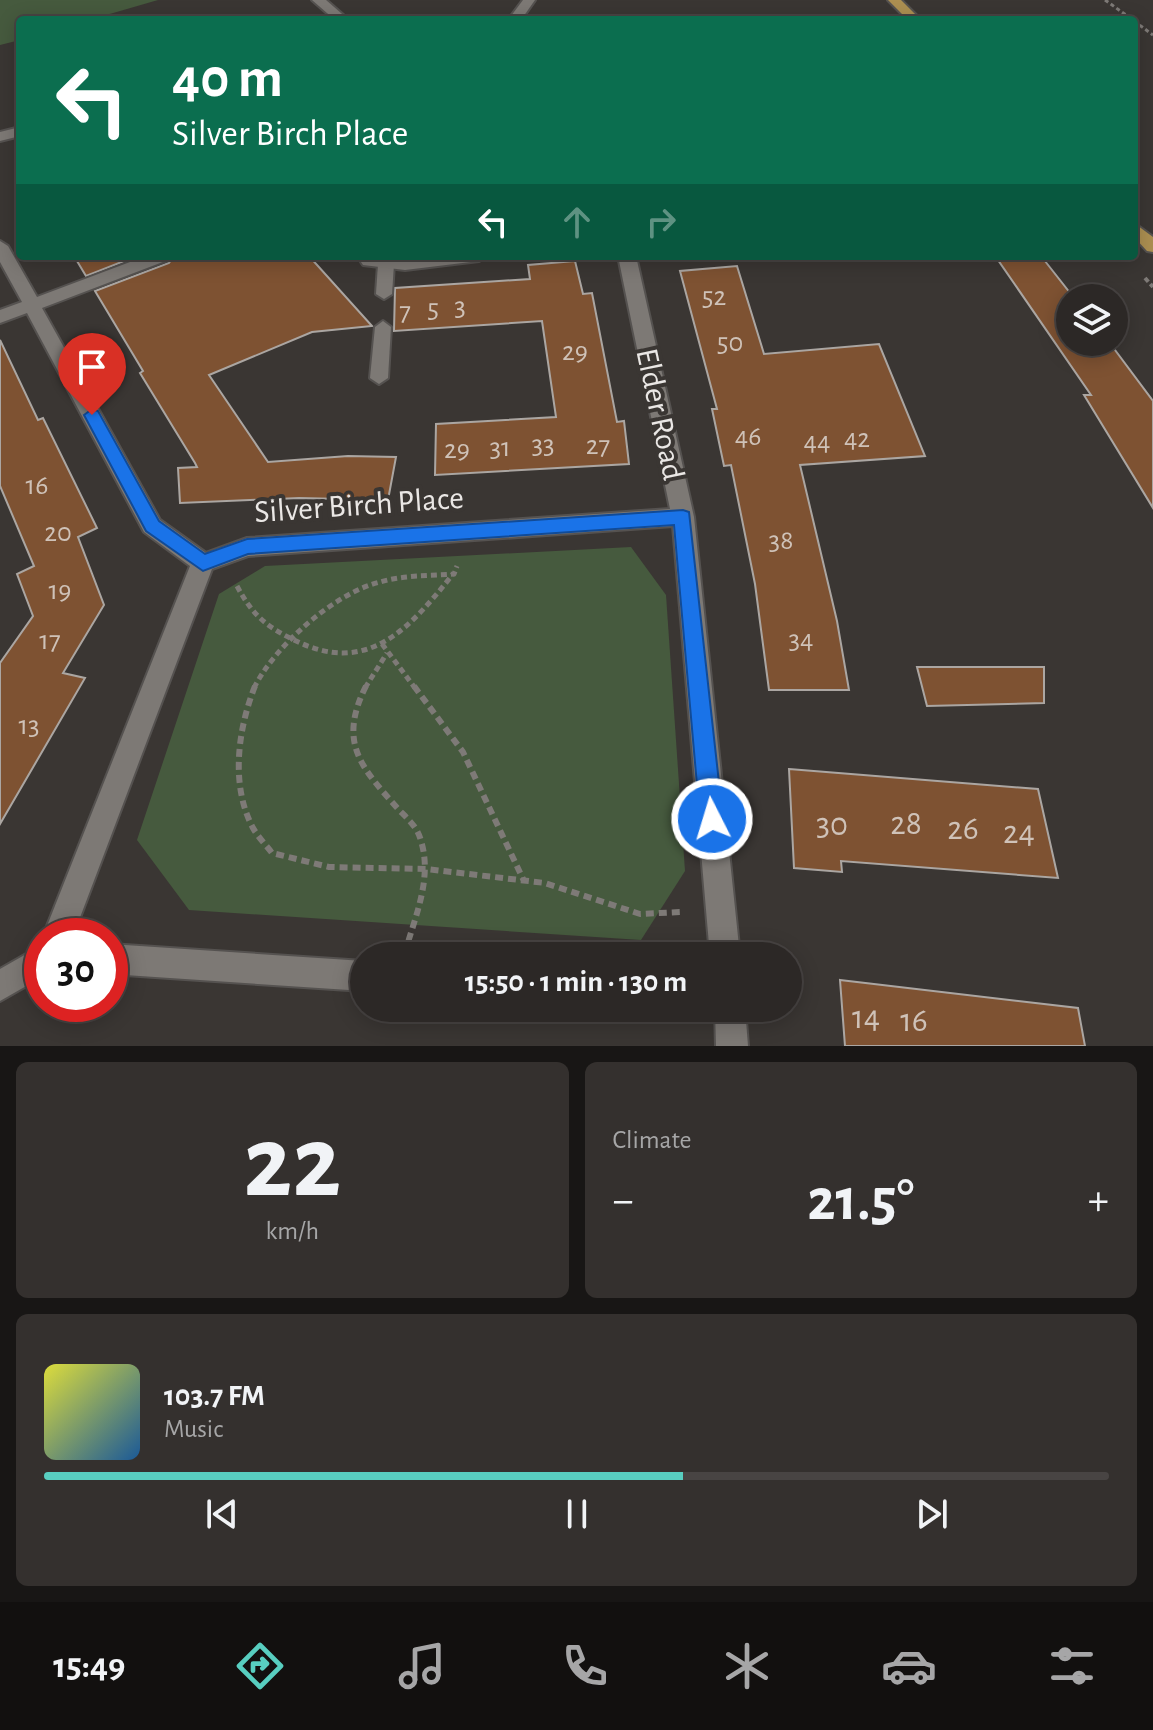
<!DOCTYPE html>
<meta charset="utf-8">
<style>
:root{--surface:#2c2826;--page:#34302e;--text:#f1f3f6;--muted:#a6a6a7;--line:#484443;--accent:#58cec0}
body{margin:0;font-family:"Alegreya Sans",sans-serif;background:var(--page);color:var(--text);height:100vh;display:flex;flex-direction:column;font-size:30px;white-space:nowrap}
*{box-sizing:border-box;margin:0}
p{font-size:26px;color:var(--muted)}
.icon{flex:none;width:44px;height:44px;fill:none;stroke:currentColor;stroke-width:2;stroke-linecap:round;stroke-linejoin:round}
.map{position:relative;height:1046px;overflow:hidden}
.side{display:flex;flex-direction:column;gap:16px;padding:16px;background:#181615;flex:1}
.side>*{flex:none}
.banner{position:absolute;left:16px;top:16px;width:1122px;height:244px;border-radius:8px;box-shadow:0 4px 20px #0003,0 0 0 2px var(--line);background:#0b6e4f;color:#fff;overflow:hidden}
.fabs{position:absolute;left:1056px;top:284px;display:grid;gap:16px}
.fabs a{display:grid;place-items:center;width:72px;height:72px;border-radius:50%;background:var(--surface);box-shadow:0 4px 20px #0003,0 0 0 2px var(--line);font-size:40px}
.speed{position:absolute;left:24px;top:918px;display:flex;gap:16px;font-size:40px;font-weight:700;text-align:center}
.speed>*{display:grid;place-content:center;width:104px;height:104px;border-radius:50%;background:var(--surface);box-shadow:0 4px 20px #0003,0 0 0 2px var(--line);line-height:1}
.speed .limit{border:12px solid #d22;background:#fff;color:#111}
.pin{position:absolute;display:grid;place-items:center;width:68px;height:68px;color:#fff;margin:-82px -34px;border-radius:50% 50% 50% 0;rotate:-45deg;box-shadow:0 0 8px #0007}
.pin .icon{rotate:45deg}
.me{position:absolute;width:88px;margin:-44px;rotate:355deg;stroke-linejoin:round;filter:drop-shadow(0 0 6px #0008)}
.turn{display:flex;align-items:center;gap:28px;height:168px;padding:0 24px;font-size:36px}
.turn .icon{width:104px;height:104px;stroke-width:2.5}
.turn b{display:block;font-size:56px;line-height:68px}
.lanes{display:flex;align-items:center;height:76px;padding:0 24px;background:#0003;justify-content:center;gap:40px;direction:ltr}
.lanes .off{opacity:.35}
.big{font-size:60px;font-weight:700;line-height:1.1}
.side .card{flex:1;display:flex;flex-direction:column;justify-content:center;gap:12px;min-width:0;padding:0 28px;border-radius:12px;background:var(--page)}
.side .dial{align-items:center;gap:0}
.dial b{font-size:104px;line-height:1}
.song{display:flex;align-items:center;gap:24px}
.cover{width:96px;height:96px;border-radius:12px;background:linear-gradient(135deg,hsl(60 70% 55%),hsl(210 70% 35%))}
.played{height:8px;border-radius:4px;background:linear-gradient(90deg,var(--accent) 60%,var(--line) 60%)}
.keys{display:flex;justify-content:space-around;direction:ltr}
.heat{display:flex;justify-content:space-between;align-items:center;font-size:44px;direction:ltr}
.side .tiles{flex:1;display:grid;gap:16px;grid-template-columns:1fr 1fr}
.card:last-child{grid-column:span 2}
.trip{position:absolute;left:350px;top:942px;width:452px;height:80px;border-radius:40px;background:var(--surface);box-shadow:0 4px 20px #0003,0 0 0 2px var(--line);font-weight:700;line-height:80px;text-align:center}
.menu{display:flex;height:128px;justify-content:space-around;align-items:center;background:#12100f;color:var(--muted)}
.menu .icon{width:56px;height:56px}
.menu .on{color:var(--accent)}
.menu b{font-size:36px;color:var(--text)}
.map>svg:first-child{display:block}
.green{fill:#465a3e}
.building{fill:#7e5232;stroke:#aba6a2;stroke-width:2}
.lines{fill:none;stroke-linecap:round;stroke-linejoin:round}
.service-casing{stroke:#555250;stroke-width:4}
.minor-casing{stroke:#555250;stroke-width:4}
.primary-casing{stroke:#555250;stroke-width:4}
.path-far3{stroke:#7e7a77;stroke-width:3;stroke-dasharray:4 3;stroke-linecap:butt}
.path-far2{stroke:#7e7a77;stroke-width:4;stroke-dasharray:5 3;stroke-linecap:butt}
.path-far1{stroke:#7e7a77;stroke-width:5;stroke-dasharray:6 4;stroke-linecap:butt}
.path{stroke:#7e7a77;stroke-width:6;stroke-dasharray:8 5;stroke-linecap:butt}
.service{fill:#7d7975;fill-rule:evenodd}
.minor{fill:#7d7975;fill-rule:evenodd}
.primary{fill:#ac8f51;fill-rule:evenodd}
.route{fill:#1a73e8;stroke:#114b97;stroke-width:2}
.labels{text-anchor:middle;stroke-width:8;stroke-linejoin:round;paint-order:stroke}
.number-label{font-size:28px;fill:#cfc2b8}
.street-label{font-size:32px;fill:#eae7e5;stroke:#3a3633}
.near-number-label{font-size:34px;fill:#cfc2b8}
</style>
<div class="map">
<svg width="1153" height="1046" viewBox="0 0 1153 1046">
<rect width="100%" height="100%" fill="#3a3633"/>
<g class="green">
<polygon points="0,0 158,0 89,20 20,20 20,40 0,45"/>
<polygon points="631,547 666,595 685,871 641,940 189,910 137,840 219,594 265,566"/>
</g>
<g class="building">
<polygon points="74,256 137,256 86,276"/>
<polygon points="174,256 309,256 372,326 312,332 209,375 268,462 348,456 396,457 388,500 299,498 180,503 178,468 197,467 195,463 140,373 143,371 95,291 169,263"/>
<polygon points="1041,256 1074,298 1070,298 1070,342 1109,342 1153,401 1153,508 1084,395 1091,395 998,260"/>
<polygon points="575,261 583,294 592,293 617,422 624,421 629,464 435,475 436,424 556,417 542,321 394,331 395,288 530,279 528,265"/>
<polygon points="737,266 764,354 879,344 925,456 800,465 837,621 849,690 769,690 755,584 731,465 724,466 712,409 717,409 680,271"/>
<polygon points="0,340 38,420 43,418 97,528 78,537 104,605 63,673 85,678 0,824 0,663 33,616 17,574 34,566 0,486"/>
<polygon points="917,667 1044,667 1044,703 927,706"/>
<polygon points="789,769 1038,789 1058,878 841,861 842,872 794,868"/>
<polygon points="840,980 1078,1008 1085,1046 845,1046"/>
</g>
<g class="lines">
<defs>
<g id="service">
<polygon points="386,259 394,264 392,294 384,299 376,294 378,264"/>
<polygon points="383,321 391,327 388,378 379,384 370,378 375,327"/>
</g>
<g id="minor">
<polygon points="312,0 326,0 349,20 335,20"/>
<polygon points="523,0 535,0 521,20 508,20"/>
<polygon points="20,127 20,136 0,141 0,132"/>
<polygon points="0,241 8,246 37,297 146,256 171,256 168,260 42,308 160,520 206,553 247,538 670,509 618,256 636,256 694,517 740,956 710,956 673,526 248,556 212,569 73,936 43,936 190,566 144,532 27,313 0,323 0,310 22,302 0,262"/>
<polygon points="357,256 405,260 488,256 479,261 405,270 363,265"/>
<polygon points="110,944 364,961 364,991 110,974"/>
<polygon points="42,945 42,977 0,1001 0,969"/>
<polygon points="715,1008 745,1008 748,1046 716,1046"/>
</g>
<g id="primary">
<polygon points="888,0 901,0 921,20 908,20"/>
<polygon points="1134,223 1153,237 1153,252 1147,251 1134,237"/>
</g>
</defs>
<use href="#service" class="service-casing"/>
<use href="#minor" class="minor-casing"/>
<use href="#primary" class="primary-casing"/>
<g class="path-far3">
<polyline points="1105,0 1133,20"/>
<polyline points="1134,21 1153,35"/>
</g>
<polyline class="path-far2" points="1145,278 1153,287"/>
<g class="path-far1">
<path d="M237 586C252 614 265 626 294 640 368 677 410 628 453 574"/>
<polyline points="382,644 415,688"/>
<path d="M254 688C274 647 334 593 380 582 404 575 429 576 454 574L457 566"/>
<polyline points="365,688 387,653"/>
</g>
<g class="path">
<path d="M255 686C238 729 230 785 253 828 258 837 266 845 272 853L329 867 426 869 545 883 640 914 680 912"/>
<path d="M366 686C337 744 362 768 400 811 409 820 418 828 421 841 433 879 414 919 404 956"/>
<polyline points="414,686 463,752 524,881"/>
</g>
<use href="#service" class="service"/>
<use href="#minor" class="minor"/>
<use href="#primary" class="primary"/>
</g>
<polygon class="route" points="92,409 98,411 159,521 205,554 247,539 683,510 689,512 723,819 720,827 712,830 704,827 700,819 674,525 248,554 203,571 146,531 84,415"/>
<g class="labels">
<g class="number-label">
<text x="714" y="305">52</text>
<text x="460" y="315">3</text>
<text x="433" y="317">5</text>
<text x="405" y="320">7</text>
<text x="730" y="351">50</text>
<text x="575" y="360">29</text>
<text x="748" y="445">46</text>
<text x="857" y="447">42</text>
<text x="817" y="450">44</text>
<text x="543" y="453">33</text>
<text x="598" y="454">27</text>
<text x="500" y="456">31</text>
<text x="457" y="458">29</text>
<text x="37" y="494">16</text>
<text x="58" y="541">20</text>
<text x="781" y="549">38</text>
<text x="60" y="599">19</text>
<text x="801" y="648">34</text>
<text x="50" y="649">17</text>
<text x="29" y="734">13</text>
</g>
<g class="street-label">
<text transform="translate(661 414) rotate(78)" y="11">Elder Road</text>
<text transform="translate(359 504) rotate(-4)" y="11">Silver Birch Place</text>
</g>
<g class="near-number-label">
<text x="906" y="834">28</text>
<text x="832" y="835">30</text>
<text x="963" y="839">26</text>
<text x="1019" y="843">24</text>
<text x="866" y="1028">14</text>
<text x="914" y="1031">16</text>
</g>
</g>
</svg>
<div class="fabs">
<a><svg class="icon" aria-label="layers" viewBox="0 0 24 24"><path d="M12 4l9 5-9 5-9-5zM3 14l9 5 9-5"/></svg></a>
</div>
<div class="speed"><div class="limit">30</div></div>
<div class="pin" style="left:92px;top:415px;background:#d93025"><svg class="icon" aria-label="arrive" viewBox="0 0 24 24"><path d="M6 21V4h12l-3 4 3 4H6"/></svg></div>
<svg class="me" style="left:712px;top:819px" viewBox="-20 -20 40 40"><circle r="17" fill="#1a73e8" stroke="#fff" stroke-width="3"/><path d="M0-11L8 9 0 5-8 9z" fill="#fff"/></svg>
<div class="trip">15:50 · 1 min · 130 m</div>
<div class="banner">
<div class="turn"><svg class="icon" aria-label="left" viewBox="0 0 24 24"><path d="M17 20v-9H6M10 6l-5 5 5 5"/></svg><div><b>40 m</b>Silver Birch Place</div></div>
<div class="lanes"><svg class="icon" aria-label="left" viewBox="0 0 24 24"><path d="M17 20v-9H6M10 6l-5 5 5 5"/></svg><svg class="icon off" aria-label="ahead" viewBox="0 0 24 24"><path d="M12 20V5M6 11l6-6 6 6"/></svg><svg class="icon off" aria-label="right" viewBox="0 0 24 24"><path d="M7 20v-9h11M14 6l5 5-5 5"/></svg></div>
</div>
</div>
<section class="side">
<div class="tiles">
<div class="card dial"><b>22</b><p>km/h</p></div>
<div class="card"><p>Climate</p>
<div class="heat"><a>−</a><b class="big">21.5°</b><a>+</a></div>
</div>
<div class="card">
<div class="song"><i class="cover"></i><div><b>103.7 FM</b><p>Music</p></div></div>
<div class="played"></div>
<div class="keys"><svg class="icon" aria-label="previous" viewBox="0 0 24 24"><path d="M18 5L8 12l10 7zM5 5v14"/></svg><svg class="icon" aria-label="pause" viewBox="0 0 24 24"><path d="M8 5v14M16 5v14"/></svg><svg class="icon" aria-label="next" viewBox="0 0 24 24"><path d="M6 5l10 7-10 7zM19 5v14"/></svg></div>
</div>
</div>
</section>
<nav class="menu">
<b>15:49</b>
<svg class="icon on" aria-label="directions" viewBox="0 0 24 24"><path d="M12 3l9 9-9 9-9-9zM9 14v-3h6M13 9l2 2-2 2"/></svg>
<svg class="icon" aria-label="music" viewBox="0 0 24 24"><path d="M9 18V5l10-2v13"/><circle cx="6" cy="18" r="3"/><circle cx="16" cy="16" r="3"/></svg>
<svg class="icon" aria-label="phone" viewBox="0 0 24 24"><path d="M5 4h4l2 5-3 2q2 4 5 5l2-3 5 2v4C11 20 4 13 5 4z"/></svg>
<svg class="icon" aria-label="climate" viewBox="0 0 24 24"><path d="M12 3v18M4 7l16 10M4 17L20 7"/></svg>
<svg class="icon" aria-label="car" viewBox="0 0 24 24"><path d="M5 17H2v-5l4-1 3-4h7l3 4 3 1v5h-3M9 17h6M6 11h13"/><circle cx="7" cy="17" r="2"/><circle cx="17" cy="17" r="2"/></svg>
<svg class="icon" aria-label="filters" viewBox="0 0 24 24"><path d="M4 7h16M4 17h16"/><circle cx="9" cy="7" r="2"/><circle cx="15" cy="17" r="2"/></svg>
</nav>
